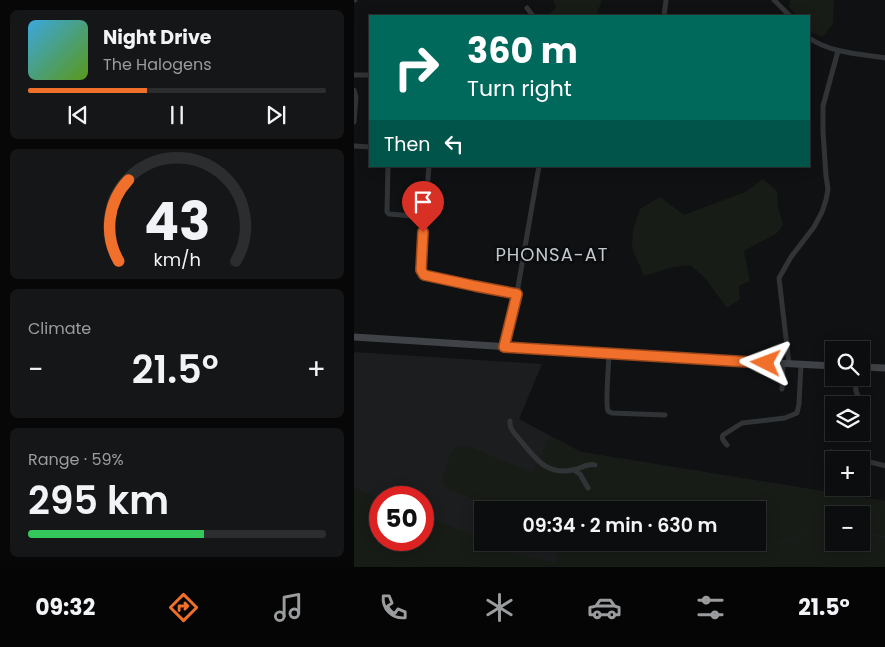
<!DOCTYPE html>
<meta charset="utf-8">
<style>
:root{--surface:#0c0d0e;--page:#151617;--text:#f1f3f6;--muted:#9a9c9e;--line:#2c2d2e;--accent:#f06f2a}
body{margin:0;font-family:Poppins,sans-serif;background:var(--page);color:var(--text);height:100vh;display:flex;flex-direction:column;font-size:19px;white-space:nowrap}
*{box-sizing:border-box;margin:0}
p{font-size:16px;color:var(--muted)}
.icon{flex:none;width:28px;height:28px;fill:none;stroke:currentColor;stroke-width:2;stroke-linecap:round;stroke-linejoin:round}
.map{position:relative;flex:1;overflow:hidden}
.sheet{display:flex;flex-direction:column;gap:10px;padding:10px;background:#070708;width:354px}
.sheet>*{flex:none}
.top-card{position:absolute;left:15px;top:15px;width:441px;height:152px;border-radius:0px;box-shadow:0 2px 12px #0003,0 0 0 1px var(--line);background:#00695c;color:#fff;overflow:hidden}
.controls{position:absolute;left:471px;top:341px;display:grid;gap:10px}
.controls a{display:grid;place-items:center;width:45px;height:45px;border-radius:0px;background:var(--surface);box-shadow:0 2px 12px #0003,0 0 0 1px var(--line);font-size:25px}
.speed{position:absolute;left:15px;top:486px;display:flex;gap:10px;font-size:25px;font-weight:700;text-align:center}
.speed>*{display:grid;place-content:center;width:65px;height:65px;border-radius:50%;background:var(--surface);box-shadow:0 2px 12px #0003,0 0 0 1px var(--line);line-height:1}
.speed .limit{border:8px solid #d22;background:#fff;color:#111}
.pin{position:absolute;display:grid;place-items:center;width:42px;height:42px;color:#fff;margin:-51px -21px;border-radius:50% 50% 50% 0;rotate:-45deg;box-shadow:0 0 5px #0007}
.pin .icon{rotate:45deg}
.me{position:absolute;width:55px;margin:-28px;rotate:273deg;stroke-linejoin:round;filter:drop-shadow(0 0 4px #0008)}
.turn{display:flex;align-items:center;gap:18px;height:105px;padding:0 15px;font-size:22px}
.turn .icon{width:65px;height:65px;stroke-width:2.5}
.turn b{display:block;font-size:35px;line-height:42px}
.then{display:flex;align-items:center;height:48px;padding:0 15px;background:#0003;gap:10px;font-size:19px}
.big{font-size:38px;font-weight:600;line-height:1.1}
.sheet .card{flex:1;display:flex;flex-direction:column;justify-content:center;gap:8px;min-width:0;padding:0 18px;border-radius:8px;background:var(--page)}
.sheet .dial{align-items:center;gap:0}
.dial svg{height:130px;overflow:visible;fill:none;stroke:var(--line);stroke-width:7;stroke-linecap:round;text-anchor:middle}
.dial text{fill:var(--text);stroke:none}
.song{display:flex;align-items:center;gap:15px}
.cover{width:60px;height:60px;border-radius:8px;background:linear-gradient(135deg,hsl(200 70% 55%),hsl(90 70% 35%))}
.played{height:5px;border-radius:2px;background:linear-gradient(90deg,var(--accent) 40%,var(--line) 40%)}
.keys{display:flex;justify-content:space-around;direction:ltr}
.heat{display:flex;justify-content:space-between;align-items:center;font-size:28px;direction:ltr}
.charge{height:8px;border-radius:4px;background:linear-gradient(90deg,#34c759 59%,var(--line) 0)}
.trip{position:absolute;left:120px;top:501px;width:292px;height:50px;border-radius:0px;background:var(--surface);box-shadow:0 2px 12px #0003,0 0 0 1px var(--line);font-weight:600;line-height:50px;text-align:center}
.tabs{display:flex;height:80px;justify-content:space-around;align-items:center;background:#050506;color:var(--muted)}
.tabs .icon{width:35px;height:35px}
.tabs .on{color:var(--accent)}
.tabs b{font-size:22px;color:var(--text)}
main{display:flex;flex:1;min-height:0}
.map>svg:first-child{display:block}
.built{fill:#1c1d1f;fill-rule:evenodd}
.green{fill:#181c17}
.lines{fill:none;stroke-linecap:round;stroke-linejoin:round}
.minor{stroke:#313437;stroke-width:5}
.secondary{stroke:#3f4347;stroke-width:7}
.route-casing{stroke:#9c481b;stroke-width:12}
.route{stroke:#f06f2a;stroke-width:9}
.labels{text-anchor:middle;stroke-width:5;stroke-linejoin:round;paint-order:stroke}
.quarter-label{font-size:18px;letter-spacing:1px;fill:#c2c9cf;stroke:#0b0c0d}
</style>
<main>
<section class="sheet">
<div class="card">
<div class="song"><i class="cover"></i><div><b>Night Drive</b><p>The Halogens</p></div></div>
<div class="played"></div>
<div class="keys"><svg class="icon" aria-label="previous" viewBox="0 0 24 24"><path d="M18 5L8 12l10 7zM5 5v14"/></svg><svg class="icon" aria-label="pause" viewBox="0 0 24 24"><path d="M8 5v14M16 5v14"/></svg><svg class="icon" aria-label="next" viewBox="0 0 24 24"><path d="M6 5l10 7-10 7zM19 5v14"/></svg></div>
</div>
<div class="card dial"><svg viewBox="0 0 100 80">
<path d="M14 69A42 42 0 1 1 86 69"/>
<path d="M14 69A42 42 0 0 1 20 19" stroke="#f06f2a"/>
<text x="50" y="56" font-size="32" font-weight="700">43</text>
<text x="50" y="72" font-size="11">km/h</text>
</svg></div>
<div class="card"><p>Climate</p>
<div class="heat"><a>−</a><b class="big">21.5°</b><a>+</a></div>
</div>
<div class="card"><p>Range · 59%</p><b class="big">295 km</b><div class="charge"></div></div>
</section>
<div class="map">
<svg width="532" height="567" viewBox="0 0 532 567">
<rect width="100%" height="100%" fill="#101112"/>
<path class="built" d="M0 352 188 364 165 419 227 452 531 501V567H0ZM26 498H69V540H26ZM129 510H404V542H129ZM480 515H508V542H480Z"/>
<g class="green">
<polygon points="199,0 248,0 242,16 194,16 202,7"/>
<polygon points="436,0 480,0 479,24 468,37 458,33 455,29 455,16 443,16 435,7"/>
<polygon points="409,179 423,191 424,207 429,225 423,233 390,251 396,281 385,286 386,299 373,308 351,278 336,265 319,267 290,276 278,248 279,229 286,209 306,197 330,215 391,192"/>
<polygon points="196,436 227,452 531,502 531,536 508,533 508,515 480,515 480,529 469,528 408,547 377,543 404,542 404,510 150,510 93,489 87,482 98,450 104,446 113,446 179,473"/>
<polygon points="0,488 26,499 26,540 69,540 69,515 111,532 129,541 129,542 132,543 145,549 201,563 206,543 370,542 408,549 469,529 480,531 480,542 508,542 508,535 531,538 531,567 0,567"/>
</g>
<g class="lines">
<g class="minor">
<polyline points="0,0 1,0"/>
<polyline points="420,0 436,16"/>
<polyline points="173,8 179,16"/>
<polyline points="310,16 312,0"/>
<path d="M455 38C477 53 506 54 532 58"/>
<polyline points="0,75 16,75"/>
<polyline points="0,90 2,97 0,122"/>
<polyline points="0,146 16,147"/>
<polyline points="34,166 33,212 35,214 71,217"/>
<polyline points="75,166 67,264 68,273 73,276 139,290 163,293"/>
<polyline points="150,347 163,293 185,166"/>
<path d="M255 353C255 362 251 405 254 411 255 412 256 412 258 413L311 415"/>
<polyline points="435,364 425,278 437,257 460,227 468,212 472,200 474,189 472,176 469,132 469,106 484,51"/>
<polyline points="501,378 502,391 506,401 505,405"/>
<polyline points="428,389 429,364"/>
<path d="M156 421C155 429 162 435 167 441 183 461 195 477 223 469 229 467 235 463 241 465"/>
<polyline points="498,433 498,432"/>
<path d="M373 445C370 441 367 439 369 435L388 423 431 418 443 413 445 404 447 364"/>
<polyline points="477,452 507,460"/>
<polyline points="508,460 532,466"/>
<polyline points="220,470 226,474 234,488"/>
</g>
<g class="secondary">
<polyline points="0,337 362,360 480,366"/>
<polyline points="508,367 532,368"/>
</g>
</g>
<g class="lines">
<defs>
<polyline id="route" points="69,232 67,270 70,275 121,286 163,294 150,347 412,363"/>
</defs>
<use href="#route" class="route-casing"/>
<use href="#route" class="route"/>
</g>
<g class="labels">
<g class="quarter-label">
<text x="198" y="261">PHONSA-AT</text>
</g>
</g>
</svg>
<div class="controls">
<a><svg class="icon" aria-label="search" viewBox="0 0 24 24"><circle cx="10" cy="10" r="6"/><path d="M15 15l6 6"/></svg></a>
<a><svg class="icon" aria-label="layers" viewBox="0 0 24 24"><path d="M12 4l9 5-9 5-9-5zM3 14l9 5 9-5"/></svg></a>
<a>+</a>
<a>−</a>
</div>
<div class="speed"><div class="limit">50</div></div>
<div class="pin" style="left:69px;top:232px;background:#d93025"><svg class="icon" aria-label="arrive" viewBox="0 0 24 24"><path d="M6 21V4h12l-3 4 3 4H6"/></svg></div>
<svg class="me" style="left:412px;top:363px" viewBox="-20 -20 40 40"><path d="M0-17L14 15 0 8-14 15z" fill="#f06f2a" stroke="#fff" stroke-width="4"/></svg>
<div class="trip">09:34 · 2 min · 630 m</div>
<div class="top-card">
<div class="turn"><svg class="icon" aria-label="right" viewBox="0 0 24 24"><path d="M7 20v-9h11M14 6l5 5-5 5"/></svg><div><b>360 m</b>Turn right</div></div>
<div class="then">Then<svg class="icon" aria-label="left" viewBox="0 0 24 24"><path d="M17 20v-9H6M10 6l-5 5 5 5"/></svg></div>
</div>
</div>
</main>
<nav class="tabs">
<b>09:32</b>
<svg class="icon on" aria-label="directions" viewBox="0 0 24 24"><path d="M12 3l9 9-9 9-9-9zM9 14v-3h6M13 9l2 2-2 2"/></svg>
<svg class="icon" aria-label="music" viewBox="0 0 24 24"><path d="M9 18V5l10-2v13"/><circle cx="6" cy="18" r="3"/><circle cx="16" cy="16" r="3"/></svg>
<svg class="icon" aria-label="phone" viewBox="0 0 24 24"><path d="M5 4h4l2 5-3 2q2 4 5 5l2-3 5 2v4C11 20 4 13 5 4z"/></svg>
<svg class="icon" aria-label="climate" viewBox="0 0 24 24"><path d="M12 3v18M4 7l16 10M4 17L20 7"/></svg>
<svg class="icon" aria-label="car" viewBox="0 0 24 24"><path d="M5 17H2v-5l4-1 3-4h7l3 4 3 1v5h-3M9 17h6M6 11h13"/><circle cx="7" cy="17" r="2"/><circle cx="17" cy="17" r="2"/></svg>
<svg class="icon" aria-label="filters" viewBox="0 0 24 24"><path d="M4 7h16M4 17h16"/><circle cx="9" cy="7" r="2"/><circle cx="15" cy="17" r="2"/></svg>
<b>21.5°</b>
</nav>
